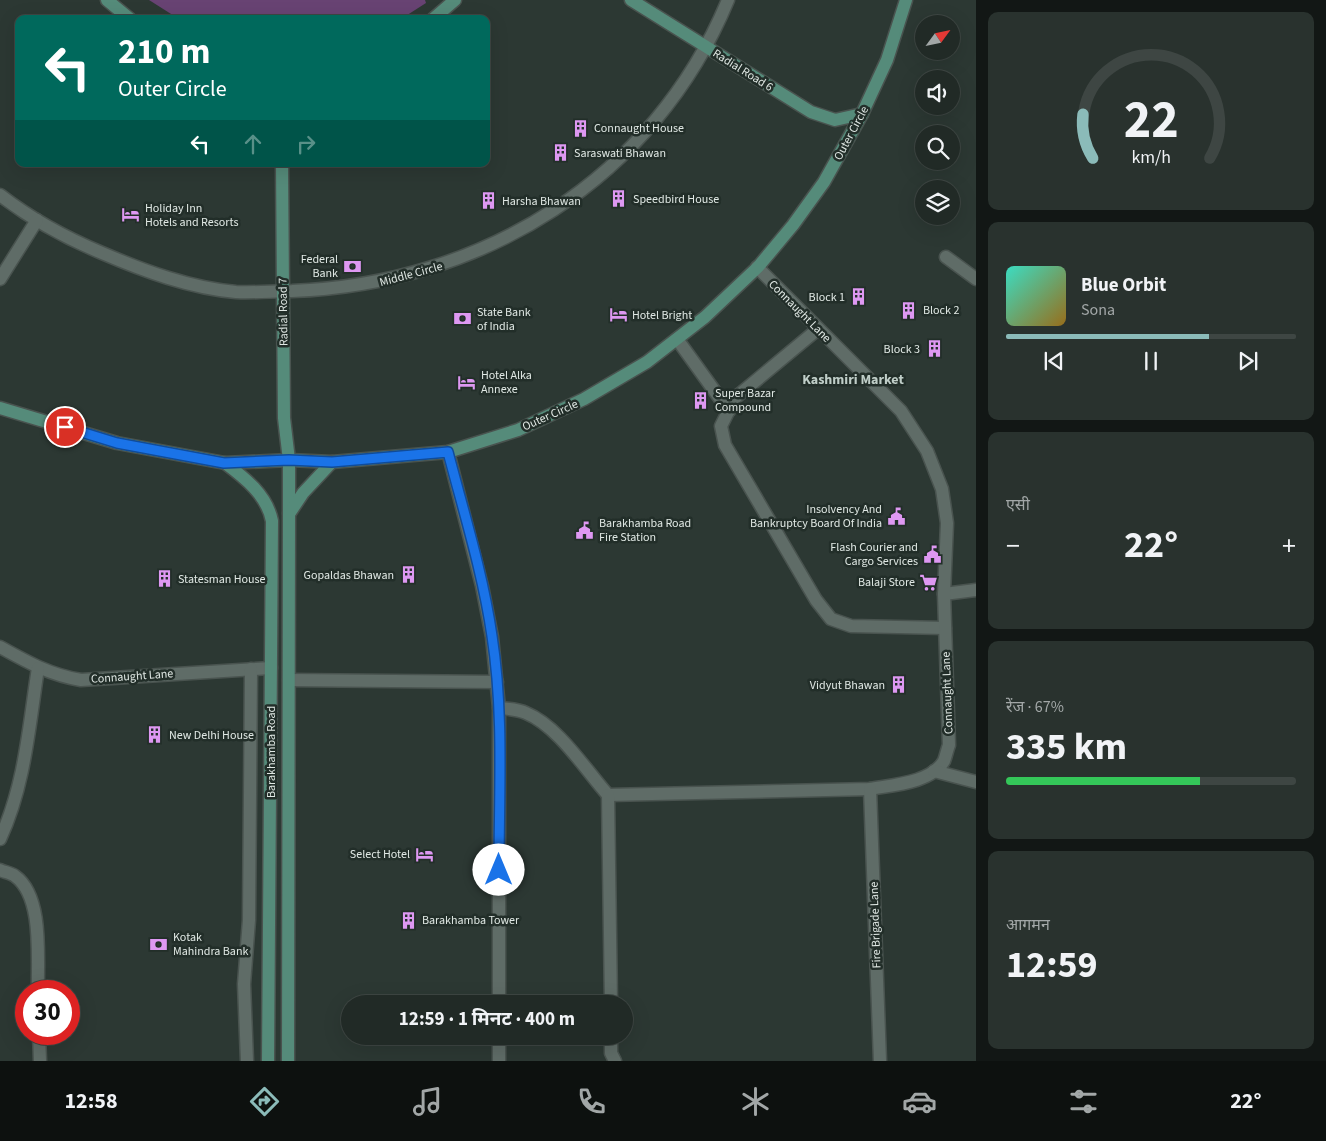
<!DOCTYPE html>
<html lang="hi">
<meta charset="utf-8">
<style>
:root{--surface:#212a26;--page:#29322e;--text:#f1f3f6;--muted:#a2a7a7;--line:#3e4643;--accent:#8bbbb9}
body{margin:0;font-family:"Source Sans 3","Noto Sans Devanagari",sans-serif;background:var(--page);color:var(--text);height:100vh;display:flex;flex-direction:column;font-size:19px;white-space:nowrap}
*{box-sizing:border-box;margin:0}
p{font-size:16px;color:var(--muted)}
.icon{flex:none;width:28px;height:28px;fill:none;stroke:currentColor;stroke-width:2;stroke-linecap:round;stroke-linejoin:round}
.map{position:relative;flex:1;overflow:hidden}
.panel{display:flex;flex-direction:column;gap:12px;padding:12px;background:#121715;width:350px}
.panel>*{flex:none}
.hud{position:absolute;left:15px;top:15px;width:475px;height:152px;border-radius:10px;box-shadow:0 5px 20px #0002,0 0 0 1px var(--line);background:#00695c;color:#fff;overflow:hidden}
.needle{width:32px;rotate:57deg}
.controls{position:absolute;left:915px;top:15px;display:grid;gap:10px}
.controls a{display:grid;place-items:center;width:45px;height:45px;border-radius:50%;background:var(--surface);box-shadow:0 5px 20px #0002,0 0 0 1px var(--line);font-size:25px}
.speed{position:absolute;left:15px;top:980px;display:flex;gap:10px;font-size:25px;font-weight:700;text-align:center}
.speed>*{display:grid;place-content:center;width:65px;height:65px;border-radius:50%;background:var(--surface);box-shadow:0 5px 20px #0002,0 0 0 1px var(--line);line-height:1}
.speed .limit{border:8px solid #d22;background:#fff;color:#111}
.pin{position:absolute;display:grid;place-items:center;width:42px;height:42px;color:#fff;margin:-21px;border:2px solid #fff;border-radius:50%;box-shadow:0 1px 5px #0007}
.me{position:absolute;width:55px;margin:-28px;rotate:0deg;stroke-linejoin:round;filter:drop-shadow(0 0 4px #0008)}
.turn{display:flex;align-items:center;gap:18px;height:105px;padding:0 20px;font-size:22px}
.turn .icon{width:65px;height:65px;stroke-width:2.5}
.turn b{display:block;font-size:35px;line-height:42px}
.lanes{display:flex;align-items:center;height:48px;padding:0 20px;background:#0003;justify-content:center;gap:25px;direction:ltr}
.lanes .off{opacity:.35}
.big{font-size:38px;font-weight:700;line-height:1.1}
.panel .card{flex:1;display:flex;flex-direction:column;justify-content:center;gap:8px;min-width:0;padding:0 18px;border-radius:10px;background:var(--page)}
.panel .dial{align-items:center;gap:0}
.dial svg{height:130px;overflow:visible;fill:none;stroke:var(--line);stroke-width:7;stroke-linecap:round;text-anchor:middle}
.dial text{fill:var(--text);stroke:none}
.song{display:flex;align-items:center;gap:15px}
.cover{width:60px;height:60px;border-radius:8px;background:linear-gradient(135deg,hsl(170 70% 55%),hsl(40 70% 35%))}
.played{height:5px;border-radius:2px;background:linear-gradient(90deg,var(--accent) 70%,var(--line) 70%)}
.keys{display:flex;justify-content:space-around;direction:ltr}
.heat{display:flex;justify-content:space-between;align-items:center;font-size:28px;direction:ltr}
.charge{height:8px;border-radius:4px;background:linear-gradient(90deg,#34c759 67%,var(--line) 0)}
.trip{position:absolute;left:341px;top:995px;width:292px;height:50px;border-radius:25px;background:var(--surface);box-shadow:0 5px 20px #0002,0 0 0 1px var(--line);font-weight:700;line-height:50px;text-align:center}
.tabs{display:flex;height:80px;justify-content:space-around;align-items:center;background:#0d110f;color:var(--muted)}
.tabs .icon{width:35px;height:35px}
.tabs .selected{color:var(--accent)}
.tabs b{font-size:22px;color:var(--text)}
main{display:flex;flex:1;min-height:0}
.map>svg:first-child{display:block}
.park{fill:#684373}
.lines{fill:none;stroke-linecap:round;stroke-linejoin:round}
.street-casing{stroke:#49534f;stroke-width:15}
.secondary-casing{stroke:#49534f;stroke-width:15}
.street{stroke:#5f6c67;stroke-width:12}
.secondary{stroke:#558b7a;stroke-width:12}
.route-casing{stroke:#114b97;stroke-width:12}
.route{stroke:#1a73e8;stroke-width:9}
.labels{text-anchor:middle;stroke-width:5;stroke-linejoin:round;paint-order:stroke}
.street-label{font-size:12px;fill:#e0e8e4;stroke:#222e29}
.poi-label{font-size:12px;fill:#e0e8e4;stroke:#222e29;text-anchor:start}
.neighbourhood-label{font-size:14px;font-weight:bold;fill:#c0cec8;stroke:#222e29}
</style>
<main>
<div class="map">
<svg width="976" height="1061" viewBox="0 0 976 1061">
<rect width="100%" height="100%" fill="#2c3833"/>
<polygon class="park" points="149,0 425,0 426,3 401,19 179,19"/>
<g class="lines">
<defs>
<g id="street">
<path d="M0 195C31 219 66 238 102 253 144 271 190 288 236 292 254 293 274 291 292 291 482 284 654 179 728 0"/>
<polyline points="946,257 976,279"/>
<polyline points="0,279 37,220"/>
<polyline points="818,329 735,398 721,426 725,445 816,600 831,619 851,626 945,628"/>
<polyline points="677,339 729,411"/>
<polyline points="448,452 482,586 492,637 499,708 499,1004"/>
<polyline points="944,594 976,590"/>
<path d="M0 647C27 662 50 675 81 680L271 668"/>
<polyline points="289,680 497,682"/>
<path d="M499 708C508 709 518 709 526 713 558 726 585 769 608 795L870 789C892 785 931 783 944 761 946 756 947 750 949 745L944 594 947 523 942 489 927 451 901 411 757 267"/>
<polyline points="934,771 976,782"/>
<polyline points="870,789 880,1061"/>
<polyline points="608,795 611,1004"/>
<path d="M0 839C25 785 29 726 38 668"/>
<path d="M0 870C4 872 11 873 15 876 44 897 37 959 38 991"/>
<polyline points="39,1034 40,1061"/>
<polyline points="611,1036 611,1053 615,1061"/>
<polyline points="247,1061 244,984 249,920 251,669"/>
<polyline points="499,1061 499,1036"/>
</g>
<g id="secondary">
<polyline points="107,0 130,19"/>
<polyline points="631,0 811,112 835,120 862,114"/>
<polyline points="433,19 455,0"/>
<polyline points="282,164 284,418 289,460 289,513"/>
<polyline points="0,408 117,443 225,463 289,460 332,462 448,452 518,430 584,399 647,362 705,317 758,267 793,225 824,182 862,114 887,60 906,0"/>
<path d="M225 463C245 478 267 495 272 521L268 1061"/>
<polyline points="288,1061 289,514 303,493 332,462"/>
</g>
</defs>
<use href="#street" class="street-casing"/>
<use href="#secondary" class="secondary-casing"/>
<use href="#street" class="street"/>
<use href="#secondary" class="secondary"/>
</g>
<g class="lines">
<defs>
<path id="route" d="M65 427 117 443 224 463 289 460 332 462 448 452C464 513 483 574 492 636 504 713 499 793 499 870"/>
</defs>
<use href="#route" class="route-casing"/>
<use href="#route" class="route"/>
</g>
<defs>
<symbol id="building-bare" viewBox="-9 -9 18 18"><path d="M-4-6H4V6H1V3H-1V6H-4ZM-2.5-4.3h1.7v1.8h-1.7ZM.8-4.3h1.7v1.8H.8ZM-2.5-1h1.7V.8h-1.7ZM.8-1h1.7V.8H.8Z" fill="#de98f2" stroke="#222e29" stroke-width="2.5" paint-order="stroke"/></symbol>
<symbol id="hotel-bare" viewBox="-9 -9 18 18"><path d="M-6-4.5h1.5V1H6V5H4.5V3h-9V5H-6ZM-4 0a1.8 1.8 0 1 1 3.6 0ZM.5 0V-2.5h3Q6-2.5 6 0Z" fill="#de98f2" stroke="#222e29" stroke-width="2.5" paint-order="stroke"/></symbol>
<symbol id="bank-bare" viewBox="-9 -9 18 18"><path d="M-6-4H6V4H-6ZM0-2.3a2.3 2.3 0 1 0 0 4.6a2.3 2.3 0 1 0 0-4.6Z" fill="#de98f2" stroke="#222e29" stroke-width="2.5" paint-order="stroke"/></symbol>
<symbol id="civic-bare" viewBox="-9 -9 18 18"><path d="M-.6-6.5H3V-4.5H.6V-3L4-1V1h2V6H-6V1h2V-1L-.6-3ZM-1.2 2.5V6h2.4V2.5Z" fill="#de98f2" stroke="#222e29" stroke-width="2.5" paint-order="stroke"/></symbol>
<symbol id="supermarket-bare" viewBox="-9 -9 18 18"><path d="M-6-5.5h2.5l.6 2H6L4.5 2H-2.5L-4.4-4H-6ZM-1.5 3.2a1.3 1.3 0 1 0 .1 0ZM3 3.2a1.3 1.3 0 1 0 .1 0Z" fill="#de98f2" stroke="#222e29" stroke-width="2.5" paint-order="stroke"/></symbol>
</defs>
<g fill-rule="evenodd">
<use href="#building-bare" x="568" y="116" width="25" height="25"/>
<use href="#building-bare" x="548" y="140" width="25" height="25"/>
<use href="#building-bare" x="606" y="186" width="25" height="25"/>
<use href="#building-bare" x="476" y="188" width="25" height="25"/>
<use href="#hotel-bare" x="118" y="202" width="25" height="25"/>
<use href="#bank-bare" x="340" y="254" width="25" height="25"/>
<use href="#building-bare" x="846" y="284" width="25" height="25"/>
<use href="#building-bare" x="896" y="298" width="25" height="25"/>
<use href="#hotel-bare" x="606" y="302" width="25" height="25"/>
<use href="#bank-bare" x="450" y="306" width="25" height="25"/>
<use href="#building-bare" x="922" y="336" width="25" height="25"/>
<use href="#hotel-bare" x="454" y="370" width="25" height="25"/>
<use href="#building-bare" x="688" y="388" width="25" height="25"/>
<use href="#civic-bare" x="884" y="504" width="25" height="25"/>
<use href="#civic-bare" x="572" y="518" width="25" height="25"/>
<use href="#civic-bare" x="920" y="542" width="25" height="25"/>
<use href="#building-bare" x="396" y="562" width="25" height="25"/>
<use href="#building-bare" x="152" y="566" width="25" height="25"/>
<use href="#supermarket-bare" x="916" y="570" width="25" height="25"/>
<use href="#building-bare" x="886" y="672" width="25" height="25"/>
<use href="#building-bare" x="142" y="722" width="25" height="25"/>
<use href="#hotel-bare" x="412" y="842" width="25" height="25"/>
<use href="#building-bare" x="396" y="908" width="25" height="25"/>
<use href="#bank-bare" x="146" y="932" width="25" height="25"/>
</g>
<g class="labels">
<g class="street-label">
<text transform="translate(743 70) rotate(32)" y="4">Radial Road 6</text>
<text transform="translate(851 133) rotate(-62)" y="4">Outer Circle</text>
<text transform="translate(411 274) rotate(-15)" y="4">Middle Circle</text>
<text transform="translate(800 311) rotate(45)" y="4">Connaught Lane</text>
<text transform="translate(283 312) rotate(-91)" y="4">Radial Road 7</text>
<text transform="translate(550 415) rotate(-24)" y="4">Outer Circle</text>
<text transform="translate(132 676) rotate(-4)" y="4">Connaught Lane</text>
<text transform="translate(947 693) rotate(-92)" y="4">Connaught Lane</text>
<text transform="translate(271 752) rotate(-90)" y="4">Barakhamba Road</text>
<text transform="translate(875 925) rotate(-92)" y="4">Fire Brigade Lane</text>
</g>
<g class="poi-label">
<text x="594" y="132">Connaught House</text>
<text x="574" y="157">Saraswati Bhawan</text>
<text x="633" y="203">Speedbird House</text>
<text x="502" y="205">Harsha Bhawan</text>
<text x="145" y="212">Holiday Inn<tspan x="145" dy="14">Hotels and Resorts</tspan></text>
<text x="338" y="263" text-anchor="end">Federal<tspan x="338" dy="14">Bank</tspan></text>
<text x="845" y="301" text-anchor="end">Block 1</text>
<text x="923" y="314">Block 2</text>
<text x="477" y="316">State Bank<tspan x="477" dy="14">of India</tspan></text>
<text x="632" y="319">Hotel Bright</text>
<text x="920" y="353" text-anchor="end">Block 3</text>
<text x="481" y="379">Hotel Alka<tspan x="481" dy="14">Annexe</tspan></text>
<text x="715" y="397">Super Bazar<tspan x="715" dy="14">Compound</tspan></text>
<text x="882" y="513" text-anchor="end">Insolvency And<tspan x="882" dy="14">Bankruptcy Board Of India</tspan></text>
<text x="599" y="527">Barakhamba Road<tspan x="599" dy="14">Fire Station</tspan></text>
<text x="918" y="551" text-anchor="end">Flash Courier and<tspan x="918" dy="14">Cargo Services</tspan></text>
<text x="394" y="579" text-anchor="end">Gopaldas Bhawan</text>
<text x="178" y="583">Statesman House</text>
<text x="915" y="586" text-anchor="end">Balaji Store</text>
<text x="885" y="689" text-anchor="end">Vidyut Bhawan</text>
<text x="169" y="739">New Delhi House</text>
<text x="410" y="858" text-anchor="end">Select Hotel</text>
<text x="422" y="924">Barakhamba Tower</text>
<text x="173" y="941">Kotak<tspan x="173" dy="14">Mahindra Bank</tspan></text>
</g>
<g class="neighbourhood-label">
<text x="853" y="384">Kashmiri Market</text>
</g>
</g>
</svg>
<div class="controls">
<a><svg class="needle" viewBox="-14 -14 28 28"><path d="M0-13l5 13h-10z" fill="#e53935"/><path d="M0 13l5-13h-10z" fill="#a2a7a7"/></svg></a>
<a><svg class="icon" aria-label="sound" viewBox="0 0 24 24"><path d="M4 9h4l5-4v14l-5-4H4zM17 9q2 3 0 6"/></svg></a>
<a><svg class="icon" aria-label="search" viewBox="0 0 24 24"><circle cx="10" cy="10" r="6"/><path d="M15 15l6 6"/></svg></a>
<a><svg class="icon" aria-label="layers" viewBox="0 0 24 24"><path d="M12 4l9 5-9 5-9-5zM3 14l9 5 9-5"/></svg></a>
</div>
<div class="speed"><div class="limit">30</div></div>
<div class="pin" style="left:65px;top:427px;background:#d93025"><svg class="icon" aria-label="arrive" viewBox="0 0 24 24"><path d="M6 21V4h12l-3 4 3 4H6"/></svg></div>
<svg class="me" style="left:499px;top:870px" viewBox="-20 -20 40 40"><circle r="19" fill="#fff"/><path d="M0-13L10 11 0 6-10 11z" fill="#1a73e8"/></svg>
<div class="trip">12:59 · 1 मिनट · 400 m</div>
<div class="hud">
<div class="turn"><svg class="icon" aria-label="left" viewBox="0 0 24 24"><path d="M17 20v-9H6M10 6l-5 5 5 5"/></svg><div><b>210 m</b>Outer Circle</div></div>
<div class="lanes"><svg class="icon" aria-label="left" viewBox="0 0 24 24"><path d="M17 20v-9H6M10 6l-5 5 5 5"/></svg><svg class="icon off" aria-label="ahead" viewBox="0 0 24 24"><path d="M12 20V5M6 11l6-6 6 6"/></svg><svg class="icon off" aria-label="right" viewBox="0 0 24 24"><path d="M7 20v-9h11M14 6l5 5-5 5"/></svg></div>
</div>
</div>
<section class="panel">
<div class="card dial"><svg viewBox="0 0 100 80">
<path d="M14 69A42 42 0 1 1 86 69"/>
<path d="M14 69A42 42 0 0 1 8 42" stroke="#8bbbb9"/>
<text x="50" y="56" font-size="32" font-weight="700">22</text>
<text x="50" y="72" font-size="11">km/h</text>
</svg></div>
<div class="card">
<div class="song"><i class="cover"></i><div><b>Blue Orbit</b><p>Sona</p></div></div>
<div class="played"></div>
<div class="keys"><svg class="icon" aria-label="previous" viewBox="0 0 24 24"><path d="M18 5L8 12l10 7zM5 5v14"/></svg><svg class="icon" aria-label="pause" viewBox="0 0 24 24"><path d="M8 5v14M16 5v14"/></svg><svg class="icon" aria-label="next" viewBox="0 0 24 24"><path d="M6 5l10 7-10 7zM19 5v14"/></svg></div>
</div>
<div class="card"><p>एसी</p>
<div class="heat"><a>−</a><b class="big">22°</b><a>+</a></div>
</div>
<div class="card"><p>रेंज · 67%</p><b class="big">335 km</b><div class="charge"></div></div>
<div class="card"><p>आगमन</p><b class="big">12:59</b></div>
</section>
</main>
<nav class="tabs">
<b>12:58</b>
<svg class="icon selected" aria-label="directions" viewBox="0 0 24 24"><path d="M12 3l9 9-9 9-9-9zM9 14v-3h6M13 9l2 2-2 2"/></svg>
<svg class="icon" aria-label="music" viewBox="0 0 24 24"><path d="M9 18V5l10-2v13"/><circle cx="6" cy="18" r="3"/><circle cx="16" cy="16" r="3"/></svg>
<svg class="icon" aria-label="phone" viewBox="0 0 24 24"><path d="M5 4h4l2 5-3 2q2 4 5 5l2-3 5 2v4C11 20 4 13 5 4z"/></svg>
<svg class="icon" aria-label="climate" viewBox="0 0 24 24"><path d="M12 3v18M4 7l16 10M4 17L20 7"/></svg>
<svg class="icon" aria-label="car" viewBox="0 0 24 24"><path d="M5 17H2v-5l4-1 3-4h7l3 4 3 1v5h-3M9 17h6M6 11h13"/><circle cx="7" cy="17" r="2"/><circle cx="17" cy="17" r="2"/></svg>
<svg class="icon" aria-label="filters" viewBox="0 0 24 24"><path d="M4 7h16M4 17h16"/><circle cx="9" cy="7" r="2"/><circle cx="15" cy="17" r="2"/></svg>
<b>22°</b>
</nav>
